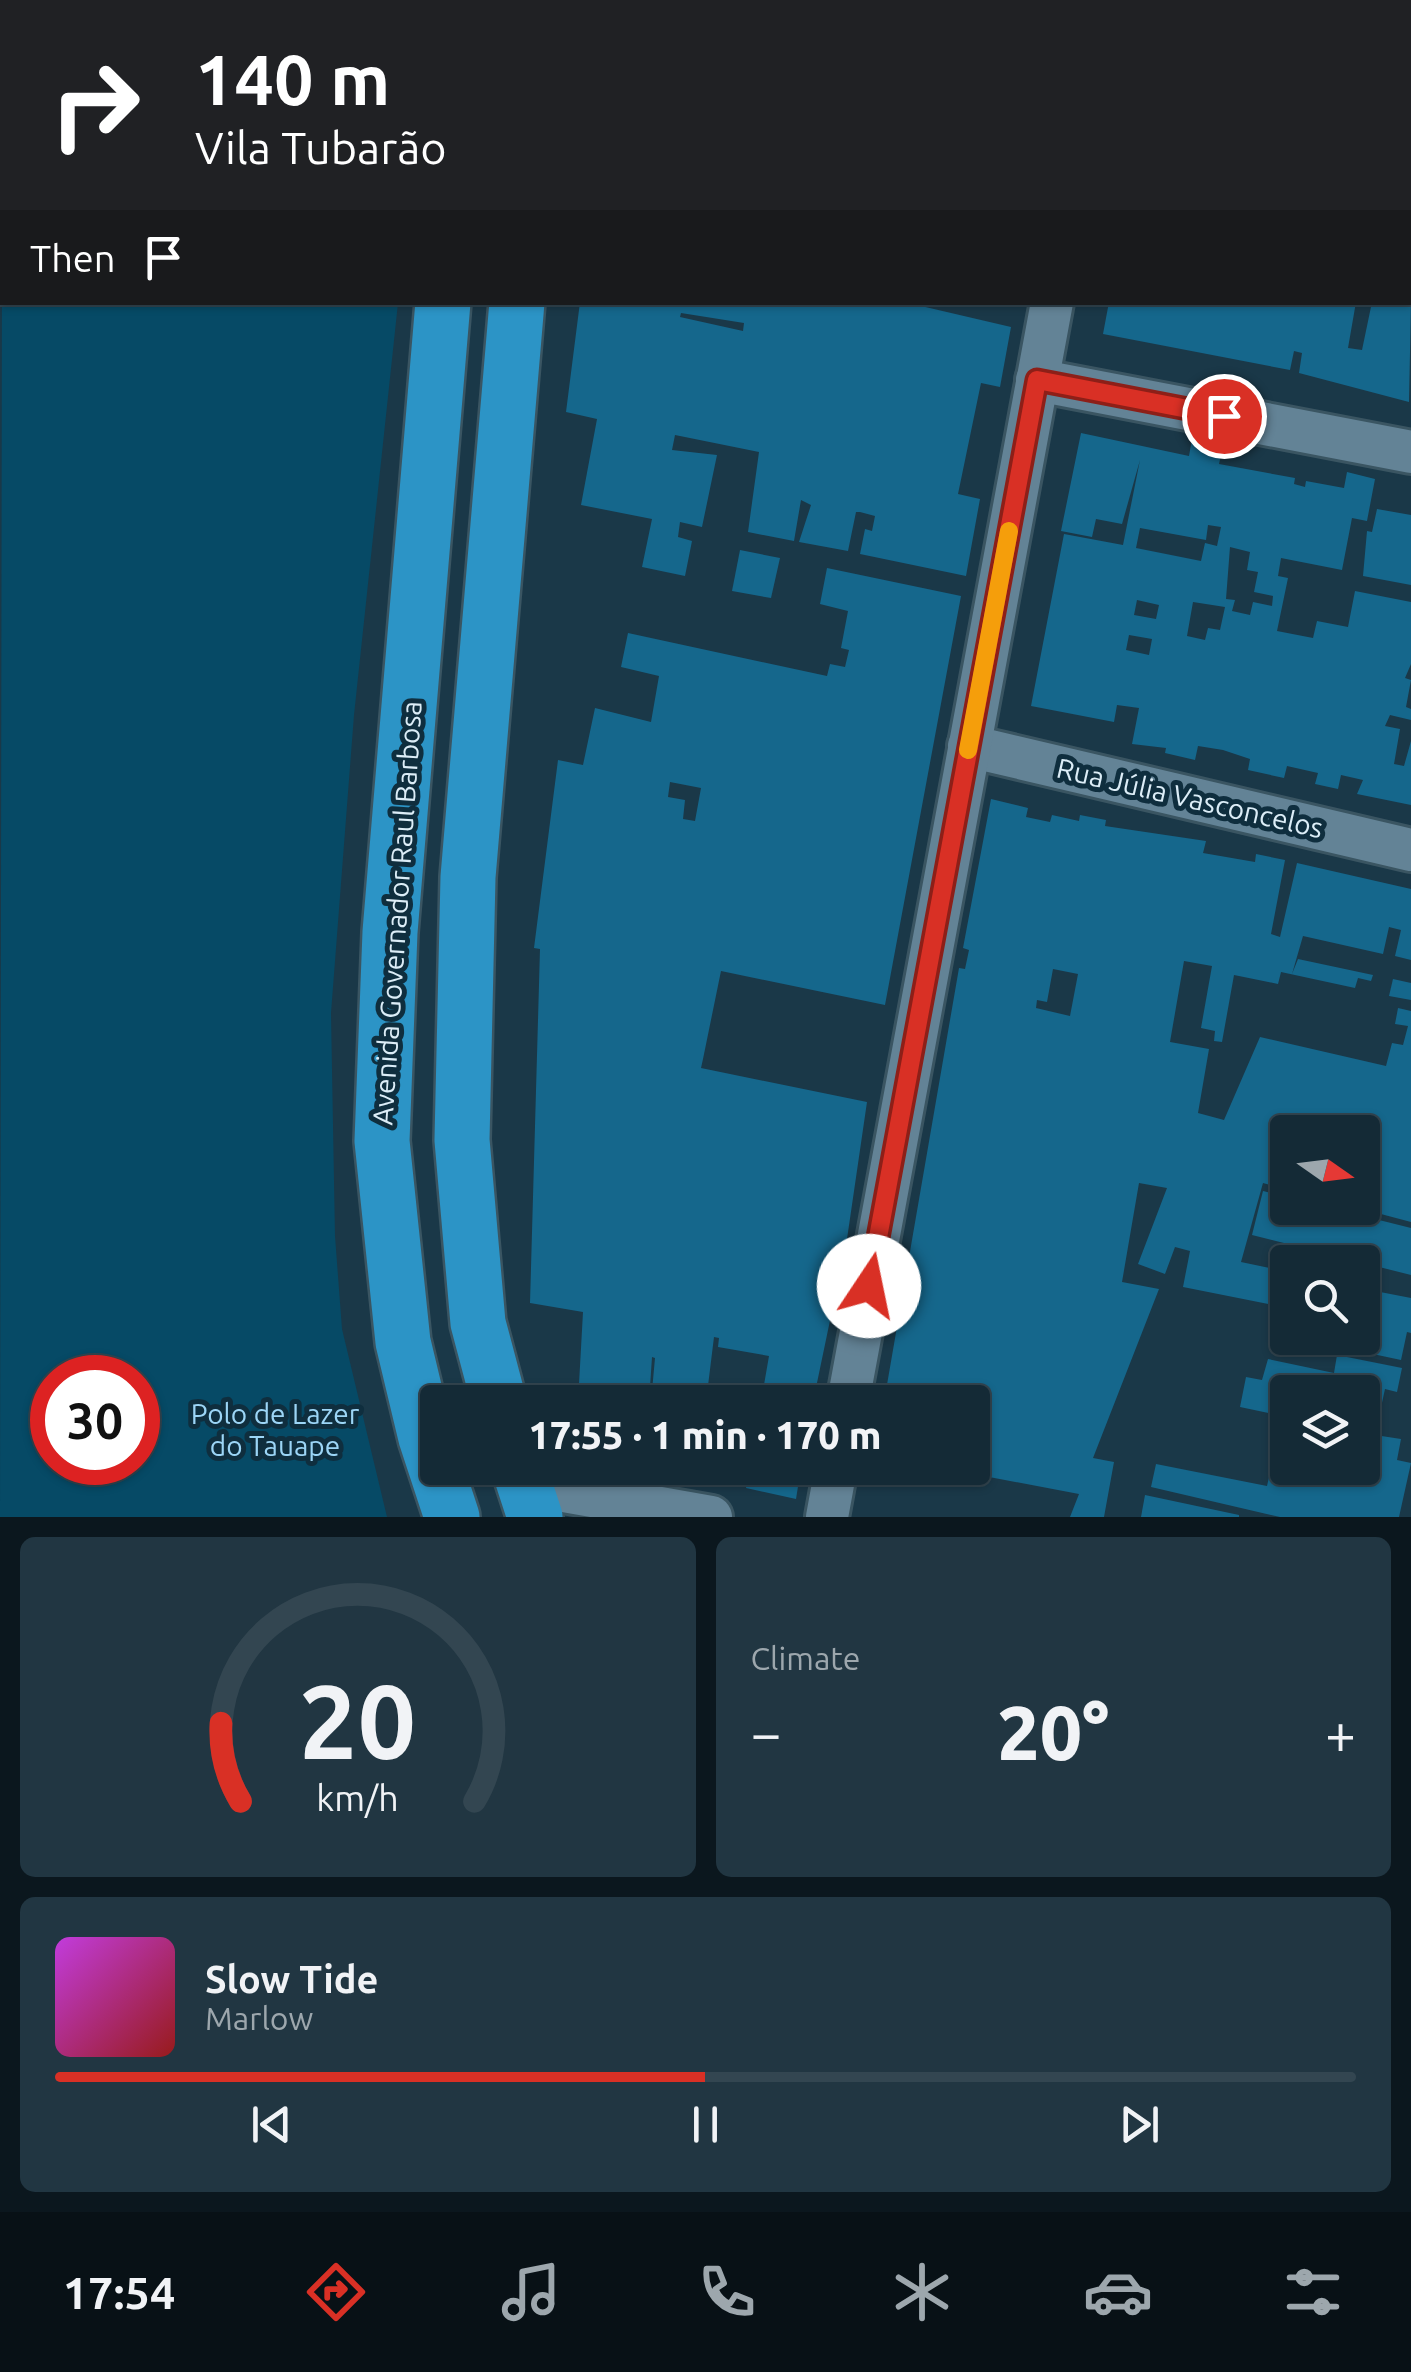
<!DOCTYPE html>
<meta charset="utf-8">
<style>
:root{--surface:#142a36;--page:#213642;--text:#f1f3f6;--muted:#9da7ad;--line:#334651;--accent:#d93025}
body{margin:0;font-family:Ubuntu,sans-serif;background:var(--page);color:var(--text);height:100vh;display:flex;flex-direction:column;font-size:38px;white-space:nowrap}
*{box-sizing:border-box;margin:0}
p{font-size:32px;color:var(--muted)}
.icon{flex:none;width:55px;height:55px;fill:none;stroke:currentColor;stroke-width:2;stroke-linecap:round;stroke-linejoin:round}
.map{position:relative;height:1517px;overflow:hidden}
.panel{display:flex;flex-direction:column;gap:20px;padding:20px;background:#0b171e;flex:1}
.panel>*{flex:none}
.guide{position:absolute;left:0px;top:0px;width:1412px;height:305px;box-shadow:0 2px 8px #0004,0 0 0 2px var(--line);background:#202124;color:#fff;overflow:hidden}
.needle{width:65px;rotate:104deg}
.buttons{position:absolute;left:1270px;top:1115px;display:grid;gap:20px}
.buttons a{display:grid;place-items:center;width:110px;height:110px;border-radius:10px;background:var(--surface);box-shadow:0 2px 8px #0004,0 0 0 2px var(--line);font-size:50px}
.speed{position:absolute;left:30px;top:1355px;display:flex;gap:20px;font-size:50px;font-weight:700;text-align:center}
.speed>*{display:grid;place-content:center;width:130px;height:130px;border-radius:50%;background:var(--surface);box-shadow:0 2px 8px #0004,0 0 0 2px var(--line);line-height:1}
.speed .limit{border:15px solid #d22;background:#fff;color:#111}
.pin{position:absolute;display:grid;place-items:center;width:85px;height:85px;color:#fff;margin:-42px;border:5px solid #fff;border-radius:50%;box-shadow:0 2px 10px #0007}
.me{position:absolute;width:110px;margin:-55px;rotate:11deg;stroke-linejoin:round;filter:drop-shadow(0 0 8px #0008)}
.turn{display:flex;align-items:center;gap:35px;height:210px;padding:0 30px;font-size:45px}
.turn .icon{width:130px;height:130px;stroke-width:2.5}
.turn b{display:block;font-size:70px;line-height:85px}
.then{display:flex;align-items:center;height:95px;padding:0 30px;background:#0003;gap:20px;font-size:38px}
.big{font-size:75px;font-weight:800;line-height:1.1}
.panel .card{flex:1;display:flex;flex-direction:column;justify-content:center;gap:15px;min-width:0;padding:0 35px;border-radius:15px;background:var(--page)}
.panel .dial{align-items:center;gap:0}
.dial svg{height:260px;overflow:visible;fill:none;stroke:var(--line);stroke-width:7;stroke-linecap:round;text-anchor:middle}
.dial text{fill:var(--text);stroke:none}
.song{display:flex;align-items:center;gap:30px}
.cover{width:120px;height:120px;border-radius:15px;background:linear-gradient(135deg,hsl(290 70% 55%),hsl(0 70% 35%))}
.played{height:10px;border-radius:5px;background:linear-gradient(90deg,var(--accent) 50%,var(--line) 50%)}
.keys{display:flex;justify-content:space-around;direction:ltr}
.heat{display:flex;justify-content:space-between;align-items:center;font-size:55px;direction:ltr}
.panel .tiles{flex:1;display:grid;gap:20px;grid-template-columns:1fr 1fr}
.card:last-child{grid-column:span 2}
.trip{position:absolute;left:420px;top:1385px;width:570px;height:100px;border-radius:10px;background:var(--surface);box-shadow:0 2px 8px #0004,0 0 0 2px var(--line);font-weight:800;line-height:100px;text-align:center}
.tabs{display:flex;height:160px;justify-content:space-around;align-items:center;background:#081116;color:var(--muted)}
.tabs .icon{width:70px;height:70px}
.tabs .on{color:var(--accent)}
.tabs b{font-size:45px;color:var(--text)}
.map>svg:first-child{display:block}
.green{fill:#064a66;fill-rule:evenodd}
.building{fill:#15678c;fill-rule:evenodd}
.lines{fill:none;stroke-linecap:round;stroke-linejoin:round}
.minor-casing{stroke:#3a5562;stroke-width:48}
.major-casing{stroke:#3a5562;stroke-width:58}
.highway-casing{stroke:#3a5562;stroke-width:60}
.minor{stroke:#638396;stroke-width:42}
.major{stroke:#428db3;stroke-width:52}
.highway{stroke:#2c94c6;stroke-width:55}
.route-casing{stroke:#8d1f18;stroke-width:25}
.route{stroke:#d93025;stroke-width:18}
.slow{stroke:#f59e0b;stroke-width:18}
.labels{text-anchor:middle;stroke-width:10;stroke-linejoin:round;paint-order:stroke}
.street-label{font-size:28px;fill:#dcedf7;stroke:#0f2e3e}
.park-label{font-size:28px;fill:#9cd5f6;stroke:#0f2e3e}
</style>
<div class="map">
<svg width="1411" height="1517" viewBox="0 0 1411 1517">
<rect width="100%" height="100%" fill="#1a3848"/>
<path class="green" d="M2 260V302L398 303 354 715 331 1013 335 1236 342 1329 387 1517H0ZM52 1378H138V1462H52Z"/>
<g class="building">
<path d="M580 302H904L1011 327 1000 387 981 383 958 494 980 499 966 576 860 554 865 529 872 531 875 516 860 512H856L848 551 799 542 811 505 801 500 794 541 748 532 759 452 675 435 672 450 717 455 702 527 680 522 678 537 692 541 685 576 642 567 652 519 581 505 597 419 566 412ZM681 313 744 323 743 331 680 317Z"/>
<polygon points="1109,302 1356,302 1348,348 1362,350 1372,302 1411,302 1409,402 1299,373 1302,353 1294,351 1290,370 1103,334"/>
<path d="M1081 433 1189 456 1192 439 1223 446 1219 464 1295 478 1294 484 1305 487 1306 481 1344 488 1347 472 1375 479 1367 521 1352 518 1342 570 1281 558 1278 576 1288 578 1277 631 1313 638 1317 621 1348 627 1355 591 1411 602V664L1405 678 1411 680 1406 707 1411 709V720L1390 715 1385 726 1400 729 1394 764 1404 766 1411 741V805L1357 794 1363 780 1341 775 1338 789 1315 784 1318 773 1287 766 1284 778 1248 770 1250 759 1223 750 1198 746 1195 760 1165 753 1166 748 1132 744 1139 708 1117 705 1114 722 1031 706 1064 534 1123 545 1140 460 1122 524 1096 519 1092 537 1061 531ZM1208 525 1221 527 1217 546 1205 543 1201 561 1136 548 1140 528 1206 540ZM1230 547 1250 552 1247 570 1258 572 1254 592 1273 596 1272 606 1253 602 1250 615 1232 611 1235 600 1226 599ZM1137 600 1159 605 1156 619 1134 615ZM1193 602 1225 607 1220 630 1208 628 1205 640 1187 636ZM1129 635 1152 639 1149 655 1126 650Z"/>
<polygon points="1377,509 1411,515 1411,585 1363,576 1367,531 1372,532"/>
<polygon points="740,550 780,558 771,598 732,591"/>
<path d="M827 568 961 596 885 1005 721 971 703 1059 701 1068 867 1102 847 1239 813 1402H761L769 1356 718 1347 719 1338 714 1337 706 1402H651L655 1358 652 1357 649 1402H578L583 1312 530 1303 540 949 534 948 558 760 583 765 595 708 651 722 659 676 621 667 628 633 827 676 830 664 845 667 849 650 841 648 848 611 820 604ZM670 782 701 788 695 821 683 819 685 800 668 797Z"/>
<path d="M991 799 1028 808 1026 817 1050 822 1052 815 1079 821 1080 815 1106 820 1105 826 1206 841 1203 853 1255 862 1256 854 1285 860 1271 934 1280 937 1297 863 1411 889V960L1395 956 1401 930 1389 927 1383 954 1303 936 1292 974 1298 959 1373 975 1371 981 1358 978 1355 988 1281 972 1278 984 1234 975 1222 1042 1214 1041 1215 1031 1201 1028 1212 966 1184 961 1170 1042 1209 1049 1198 1113 1224 1120 1260 1037 1386 1066 1392 1043 1403 1045 1408 1026 1395 1024 1398 1008 1411 1011V1222L1362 1209V1132H1288V1190L1263 1183 1241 1262 1288 1272V1308L1183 1287 1190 1251 1175 1247 1165 1274 1138 1264 1167 1188 1139 1183 1122 1282 1159 1289 1093 1458 1114 1462 1104 1517H1070L1079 1494 947 1469 972 1468V1402H884L959 968 965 969 969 950 963 948ZM1053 969 1078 974 1070 1016 1036 1008 1037 1000 1047 1002Z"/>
<polygon points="1393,979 1411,983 1411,1000 1389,996"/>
<polygon points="1263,1191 1288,1197 1288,1208 1331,1208 1411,1228 1411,1275 1252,1235"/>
<polygon points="1375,1291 1411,1298 1411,1333 1407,1332 1401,1360 1321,1343 1322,1338 1362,1338 1362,1297 1374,1299"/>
<polygon points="1337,1355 1402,1368 1397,1392 1385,1389 1375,1435 1401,1439 1397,1460 1411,1463 1399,1517 1280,1517 1151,1487 1156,1464 1267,1486 1275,1450 1288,1452 1288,1468 1333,1468 1357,1473 1362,1468 1362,1392 1288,1392 1288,1417 1240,1407 1246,1377 1262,1380 1268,1359 1334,1373"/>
<polygon points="750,1468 801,1468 796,1499 746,1488"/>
<polygon points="1145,1495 1239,1515 1239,1517 1141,1517"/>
</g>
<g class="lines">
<defs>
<g id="minor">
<polyline points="1298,0 1308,2"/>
<polyline points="1113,2 1114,0"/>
<polyline points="1410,30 1411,30"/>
<polyline points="1037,380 1411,452"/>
<polyline points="969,746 1411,850"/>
<polyline points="848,1402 1052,302"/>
<polyline points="524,1484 711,1517"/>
<polyline points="827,1517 836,1468"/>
</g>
<g id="major">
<polyline points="430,0 430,2"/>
<polyline points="563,2 563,0"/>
</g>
<g id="highway">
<polyline points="474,2 474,0"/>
<polyline points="535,2 535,0"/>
<polyline points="443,302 390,932 382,1141 403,1342 426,1438 452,1517"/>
<polyline points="499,1402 478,1323 462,1140 468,877 517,302"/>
<polyline points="519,1468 535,1517"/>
</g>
</defs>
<use href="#minor" class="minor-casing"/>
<use href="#major" class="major-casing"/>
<use href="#highway" class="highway-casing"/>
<use href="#minor" class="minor"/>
<use href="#major" class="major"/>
<use href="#highway" class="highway"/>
</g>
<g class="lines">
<defs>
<polyline id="route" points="869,1286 1037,380 1224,416"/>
</defs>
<use href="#route" class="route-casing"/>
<use href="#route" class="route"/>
<polyline class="slow" points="968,750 1009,531"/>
</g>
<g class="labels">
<g class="street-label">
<text transform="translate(1190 798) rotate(13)" y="10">Rua Júlia Vasconcelos</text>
<text transform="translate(397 913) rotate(-86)" y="10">Avenida Governador Raul Barbosa</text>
</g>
<g class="park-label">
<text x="275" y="1424">Polo de Lazer<tspan x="275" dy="32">do Tauape</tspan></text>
</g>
</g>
</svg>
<div class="buttons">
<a><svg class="needle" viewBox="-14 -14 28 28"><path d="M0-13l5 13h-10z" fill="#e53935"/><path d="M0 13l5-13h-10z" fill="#9da7ad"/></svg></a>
<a><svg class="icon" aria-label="search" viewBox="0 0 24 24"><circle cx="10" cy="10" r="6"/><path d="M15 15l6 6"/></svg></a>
<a><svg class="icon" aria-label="layers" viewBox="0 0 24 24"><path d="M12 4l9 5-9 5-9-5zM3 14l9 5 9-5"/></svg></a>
</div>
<div class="speed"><div class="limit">30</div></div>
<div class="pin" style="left:1224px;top:416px;background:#d93025"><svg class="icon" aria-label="arrive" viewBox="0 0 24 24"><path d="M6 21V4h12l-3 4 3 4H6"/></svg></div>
<svg class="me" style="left:869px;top:1286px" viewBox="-20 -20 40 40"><circle r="19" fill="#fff"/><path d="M0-13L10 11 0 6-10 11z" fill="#d93025"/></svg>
<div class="trip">17:55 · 1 min · 170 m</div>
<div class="guide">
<div class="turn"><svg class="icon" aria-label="right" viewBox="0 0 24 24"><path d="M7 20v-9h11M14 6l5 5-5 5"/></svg><div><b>140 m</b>Vila Tubarão</div></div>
<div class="then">Then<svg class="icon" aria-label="arrive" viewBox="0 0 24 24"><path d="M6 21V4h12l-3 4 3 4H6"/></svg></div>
</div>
</div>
<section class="panel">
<div class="tiles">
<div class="card dial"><svg viewBox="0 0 100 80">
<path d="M14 69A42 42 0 1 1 86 69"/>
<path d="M14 69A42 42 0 0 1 8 45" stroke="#d93025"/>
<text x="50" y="56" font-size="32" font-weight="700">20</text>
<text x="50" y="72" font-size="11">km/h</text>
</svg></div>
<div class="card"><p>Climate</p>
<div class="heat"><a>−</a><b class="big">20°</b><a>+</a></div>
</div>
<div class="card">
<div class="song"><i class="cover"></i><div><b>Slow Tide</b><p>Marlow</p></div></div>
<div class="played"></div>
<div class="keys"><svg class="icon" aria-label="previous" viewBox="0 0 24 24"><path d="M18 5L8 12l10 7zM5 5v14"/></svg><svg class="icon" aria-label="pause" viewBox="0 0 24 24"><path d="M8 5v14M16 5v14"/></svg><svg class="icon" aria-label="next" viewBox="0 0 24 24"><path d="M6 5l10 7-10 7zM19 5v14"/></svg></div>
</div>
</div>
</section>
<nav class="tabs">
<b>17:54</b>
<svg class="icon on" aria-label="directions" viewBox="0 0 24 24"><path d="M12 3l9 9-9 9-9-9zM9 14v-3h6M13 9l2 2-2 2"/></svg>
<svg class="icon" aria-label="music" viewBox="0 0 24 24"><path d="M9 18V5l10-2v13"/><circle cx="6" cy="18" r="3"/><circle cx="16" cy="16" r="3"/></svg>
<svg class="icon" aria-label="phone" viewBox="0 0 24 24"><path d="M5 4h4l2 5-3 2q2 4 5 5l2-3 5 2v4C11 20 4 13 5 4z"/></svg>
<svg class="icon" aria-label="climate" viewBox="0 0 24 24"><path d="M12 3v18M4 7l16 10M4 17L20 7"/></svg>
<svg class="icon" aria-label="car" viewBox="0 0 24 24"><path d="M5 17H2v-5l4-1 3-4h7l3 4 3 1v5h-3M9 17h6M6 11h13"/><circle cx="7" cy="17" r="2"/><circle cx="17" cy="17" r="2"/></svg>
<svg class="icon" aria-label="filters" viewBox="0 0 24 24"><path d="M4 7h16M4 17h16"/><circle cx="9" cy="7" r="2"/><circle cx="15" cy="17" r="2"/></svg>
</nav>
